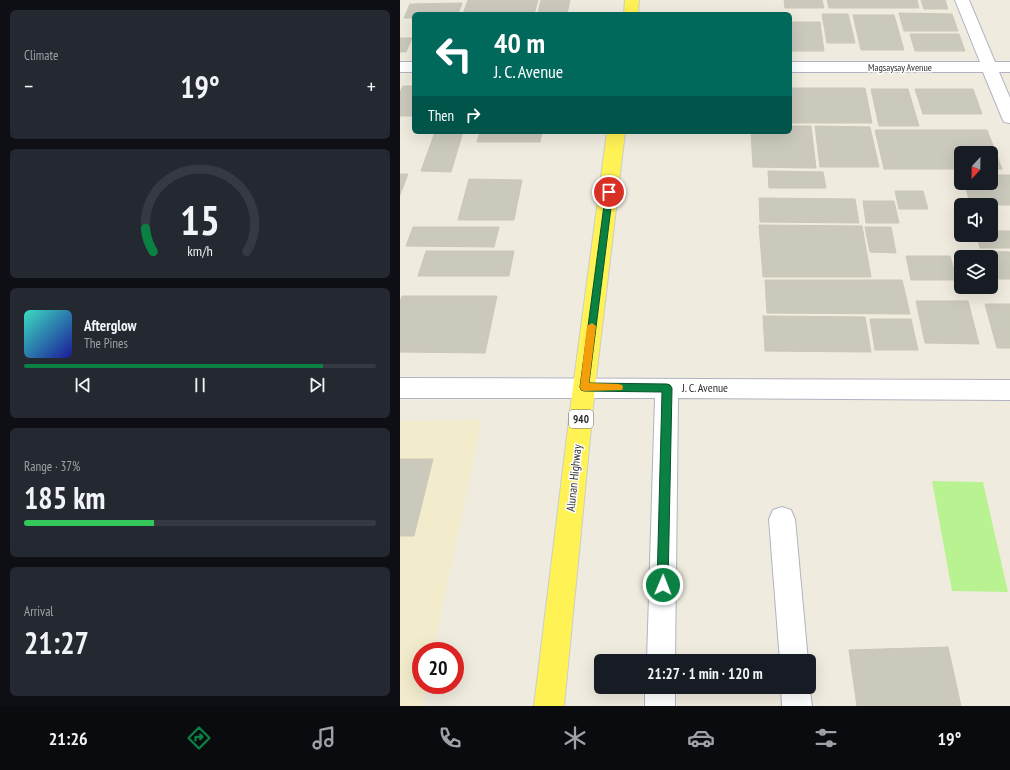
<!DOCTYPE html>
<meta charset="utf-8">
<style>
:root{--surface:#171b24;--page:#242831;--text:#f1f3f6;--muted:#9ea1a6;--line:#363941;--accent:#0b8043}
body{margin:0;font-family:"PT Sans Narrow",sans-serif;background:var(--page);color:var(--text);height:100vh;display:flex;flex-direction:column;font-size:15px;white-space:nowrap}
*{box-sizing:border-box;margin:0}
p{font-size:13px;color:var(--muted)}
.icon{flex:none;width:22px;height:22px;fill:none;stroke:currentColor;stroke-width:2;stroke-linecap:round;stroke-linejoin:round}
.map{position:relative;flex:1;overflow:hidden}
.sheet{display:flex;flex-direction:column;gap:10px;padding:10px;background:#0d0f14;width:400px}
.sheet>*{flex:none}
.guide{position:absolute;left:12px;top:12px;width:380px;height:122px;border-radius:6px;box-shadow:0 4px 16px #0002;background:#00695c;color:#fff;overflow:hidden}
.needle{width:26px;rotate:202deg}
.tools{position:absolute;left:554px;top:146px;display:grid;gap:8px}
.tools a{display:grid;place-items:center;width:44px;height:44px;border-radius:6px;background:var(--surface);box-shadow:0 4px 16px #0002;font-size:20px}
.speed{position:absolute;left:12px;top:642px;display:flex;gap:8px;font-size:20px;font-weight:700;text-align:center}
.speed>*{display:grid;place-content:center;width:52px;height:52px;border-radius:50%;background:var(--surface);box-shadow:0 4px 16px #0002;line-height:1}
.speed .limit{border:6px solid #d22;background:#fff;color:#111}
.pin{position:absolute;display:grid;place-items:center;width:34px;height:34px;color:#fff;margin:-17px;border:2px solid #fff;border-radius:50%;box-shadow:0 1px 4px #0007}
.me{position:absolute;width:44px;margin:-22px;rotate:1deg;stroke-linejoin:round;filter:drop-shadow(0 0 3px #0008)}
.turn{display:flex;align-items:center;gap:14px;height:84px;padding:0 16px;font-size:18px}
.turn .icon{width:52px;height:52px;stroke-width:2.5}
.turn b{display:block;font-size:28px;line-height:34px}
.then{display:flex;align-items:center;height:38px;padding:0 16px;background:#0003;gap:8px;font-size:15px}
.big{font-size:30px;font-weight:700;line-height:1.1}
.sheet .widget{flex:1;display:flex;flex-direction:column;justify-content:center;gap:6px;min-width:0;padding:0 14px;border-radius:6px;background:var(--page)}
.sheet .dial{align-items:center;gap:0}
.dial svg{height:104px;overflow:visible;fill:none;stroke:var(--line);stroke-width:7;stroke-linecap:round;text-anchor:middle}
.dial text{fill:var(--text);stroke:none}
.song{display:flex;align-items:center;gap:12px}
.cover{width:48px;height:48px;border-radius:6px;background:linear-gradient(135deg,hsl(170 70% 55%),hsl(240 70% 35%))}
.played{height:4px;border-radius:2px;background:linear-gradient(90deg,var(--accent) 85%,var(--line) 85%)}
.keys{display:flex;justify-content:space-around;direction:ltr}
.heat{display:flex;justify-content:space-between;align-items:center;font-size:22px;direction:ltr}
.charge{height:6px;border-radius:3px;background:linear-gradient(90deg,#34c759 37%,var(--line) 0)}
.trip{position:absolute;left:194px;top:654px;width:222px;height:40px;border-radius:6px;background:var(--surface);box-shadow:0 4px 16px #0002;font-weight:700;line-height:40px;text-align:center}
.dock{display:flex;height:64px;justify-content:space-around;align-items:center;background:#090b0e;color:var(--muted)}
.dock .icon{width:28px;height:28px}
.dock .on{color:var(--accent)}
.dock b{font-size:18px;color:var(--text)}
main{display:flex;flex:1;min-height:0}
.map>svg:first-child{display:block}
.education{fill:#f2eccc}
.pitch{fill:#b9f391}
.building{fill:#cbc9bc;stroke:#ccc8b7}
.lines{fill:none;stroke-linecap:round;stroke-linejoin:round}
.minor-casing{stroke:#b2b3c2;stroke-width:2}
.major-casing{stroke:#cdcdcd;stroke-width:2}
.minor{fill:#fff;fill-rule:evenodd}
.major{fill:#fff254;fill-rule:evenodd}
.route{fill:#0b8043;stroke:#07532c}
.slow{fill:#f59e0b}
.labels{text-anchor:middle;stroke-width:3;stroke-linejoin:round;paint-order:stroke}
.far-street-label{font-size:10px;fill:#2d2d2d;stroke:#fff}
.shield{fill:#fff;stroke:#6c6c6c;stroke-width:1}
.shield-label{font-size:11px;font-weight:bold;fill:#2d2d2d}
.street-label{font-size:12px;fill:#2d2d2d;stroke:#fff}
</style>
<main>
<section class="sheet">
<div class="widget"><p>Climate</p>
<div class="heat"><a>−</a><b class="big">19°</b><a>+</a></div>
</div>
<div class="widget dial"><svg viewBox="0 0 100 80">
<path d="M14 69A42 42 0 1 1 86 69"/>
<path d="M14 69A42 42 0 0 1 8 51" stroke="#0b8043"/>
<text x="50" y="56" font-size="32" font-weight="700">15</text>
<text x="50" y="72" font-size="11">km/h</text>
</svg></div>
<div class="widget">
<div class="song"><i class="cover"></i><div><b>Afterglow</b><p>The Pines</p></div></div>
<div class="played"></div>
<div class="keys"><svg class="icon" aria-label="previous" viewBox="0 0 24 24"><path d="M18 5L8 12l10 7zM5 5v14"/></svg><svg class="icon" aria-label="pause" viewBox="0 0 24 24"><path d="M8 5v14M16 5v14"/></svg><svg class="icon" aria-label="next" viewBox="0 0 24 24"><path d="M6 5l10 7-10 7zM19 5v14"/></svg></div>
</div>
<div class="widget"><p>Range · 37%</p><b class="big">185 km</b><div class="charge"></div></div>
<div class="widget"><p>Arrival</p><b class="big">21:27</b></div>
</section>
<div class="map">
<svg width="610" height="706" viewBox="0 0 610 706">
<rect width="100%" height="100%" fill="#efebde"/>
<polygon class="education" points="82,420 33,651 21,651 21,685 26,685 22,706 0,706 0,421"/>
<polygon class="pitch" points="532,481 583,482 608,592 552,591"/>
<g class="building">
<polygon points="68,0 138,0 134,14 63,14"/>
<polygon points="141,0 170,0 167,14 138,14"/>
<polygon points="384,0 422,0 424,8 385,8"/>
<polygon points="427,0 517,0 519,8 429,8"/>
<polygon points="521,0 545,0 548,9 524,9"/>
<polygon points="62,3 58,14 14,14 14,18 4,18 10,4"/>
<polygon points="499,13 552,14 558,31 504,31"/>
<polygon points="422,14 448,14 455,43 427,43"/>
<polygon points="453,15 494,15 504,50 461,50"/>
<polygon points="390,22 420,22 424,51 390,51"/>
<polygon points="510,34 559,34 565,51 515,51"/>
<polygon points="0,38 12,38 6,52 0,52"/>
<polygon points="3,86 14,86 14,116 0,116 0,92"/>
<polygon points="390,88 465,88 472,123 390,123"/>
<polygon points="471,89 508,89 519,126 479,126"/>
<polygon points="515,89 573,89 582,114 523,114"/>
<polygon points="390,126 411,126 416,168 353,167 351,132 390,132"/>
<polygon points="415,126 470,127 479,167 420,167"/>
<polygon points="475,130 587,130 602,169 591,169 591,153 561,153 561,169 484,169"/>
<polygon points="35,132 63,132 51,172 21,171"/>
<polygon points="80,132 142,132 140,142 77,142"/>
<polygon points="368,171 423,172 426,188 369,188"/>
<polygon points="0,174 8,174 0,195"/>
<polygon points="591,175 610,175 610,205 571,205 564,183 591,183"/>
<polygon points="69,179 122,180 114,220 58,220"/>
<polygon points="495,191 523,191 528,209 499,209"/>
<polygon points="359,198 455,199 459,223 360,222"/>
<polygon points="463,201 494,201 499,223 466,223"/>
<polygon points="359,225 462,226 471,277 363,277"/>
<polygon points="13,227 99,227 94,247 6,246"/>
<polygon points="465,227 491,227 496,253 470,252"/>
<polygon points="591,231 610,231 610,248 580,248 576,235 591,235"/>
<polygon points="26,251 114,251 109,276 18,276"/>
<polygon points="582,251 610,252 610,279 591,279 591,257 584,257"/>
<polygon points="506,256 550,256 557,280 511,280"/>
<polygon points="365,280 502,280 510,314 367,313"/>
<polygon points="2,296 97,296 85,353 0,352 0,302"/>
<polygon points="516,301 568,301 579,344 525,343"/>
<polygon points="585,304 610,304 610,348 597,348"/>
<polygon points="363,316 465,317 471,352 365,351"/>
<polygon points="470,319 511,319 518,350 475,350"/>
<polygon points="0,459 33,459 14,536 0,536"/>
<polygon points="548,647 561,706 457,706 449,650"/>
</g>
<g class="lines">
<defs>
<g id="minor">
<polygon points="555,0 569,0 595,62 610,62 610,72 599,72 610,98 610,123 604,122 602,118 583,72 390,72 390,62 580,62"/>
<rect x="0" y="62" width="14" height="10"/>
<polygon points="0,378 610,380 610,400 278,398 275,661 247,661 255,398 0,398"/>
<polygon points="382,507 391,510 395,519 408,661 380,661 369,519 373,510"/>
<polygon points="409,683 412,706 382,706 381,687 409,687"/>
<rect x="245" y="687" width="30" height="19"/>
</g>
<g id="major">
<polygon points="225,0 239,0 238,14 224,14"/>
<polygon points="207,132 225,132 195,387 164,706 134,706 173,387"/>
</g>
</defs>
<use href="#minor" class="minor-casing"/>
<use href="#major" class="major-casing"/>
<use href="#minor" class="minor"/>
<use href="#major" class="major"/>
</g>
<polygon class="route" points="206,190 209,190 213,192 189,383 267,384 270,385 272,388 268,585 267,589 263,591 259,589 257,585 262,392 184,391 181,390 180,387"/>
<polygon class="slow" points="192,323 196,326 189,383 218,384 222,385 223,387 222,390 184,391 181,390 180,387 187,326"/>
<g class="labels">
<g class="far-street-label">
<text x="500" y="71">Magsaysay Avenue</text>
</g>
<rect class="shield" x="169" y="410" width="24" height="18" rx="3"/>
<g class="shield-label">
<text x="181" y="423">940</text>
</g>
<g class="street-label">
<text x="305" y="392">J. C. Avenue</text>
<text transform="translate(174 478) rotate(-84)" y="4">Alunan Highway</text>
</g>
</g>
</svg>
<div class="tools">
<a><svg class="needle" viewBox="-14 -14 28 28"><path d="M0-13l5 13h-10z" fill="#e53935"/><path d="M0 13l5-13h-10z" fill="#9ea1a6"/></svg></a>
<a><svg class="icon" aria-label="sound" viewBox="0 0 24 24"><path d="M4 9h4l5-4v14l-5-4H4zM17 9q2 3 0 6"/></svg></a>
<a><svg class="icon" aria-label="layers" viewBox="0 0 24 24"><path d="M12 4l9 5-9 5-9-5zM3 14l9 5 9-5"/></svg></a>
</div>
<div class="speed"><div class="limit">20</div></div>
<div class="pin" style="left:209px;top:192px;background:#d93025"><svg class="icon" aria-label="arrive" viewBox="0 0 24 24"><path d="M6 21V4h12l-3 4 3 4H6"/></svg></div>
<svg class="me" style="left:263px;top:585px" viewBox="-20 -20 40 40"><circle r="17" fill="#0b8043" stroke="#fff" stroke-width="3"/><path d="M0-11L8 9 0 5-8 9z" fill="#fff"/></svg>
<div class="trip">21:27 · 1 min · 120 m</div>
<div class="guide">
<div class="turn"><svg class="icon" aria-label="left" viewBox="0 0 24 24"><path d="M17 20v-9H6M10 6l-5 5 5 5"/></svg><div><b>40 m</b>J. C. Avenue</div></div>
<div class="then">Then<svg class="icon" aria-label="right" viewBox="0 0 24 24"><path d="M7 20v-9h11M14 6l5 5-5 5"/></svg></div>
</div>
</div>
</main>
<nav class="dock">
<b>21:26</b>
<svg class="icon on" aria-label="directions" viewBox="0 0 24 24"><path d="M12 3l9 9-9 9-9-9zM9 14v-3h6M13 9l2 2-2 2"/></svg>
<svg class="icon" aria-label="music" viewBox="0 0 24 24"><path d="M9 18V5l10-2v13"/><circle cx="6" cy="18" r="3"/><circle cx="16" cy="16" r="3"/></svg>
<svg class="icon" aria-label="phone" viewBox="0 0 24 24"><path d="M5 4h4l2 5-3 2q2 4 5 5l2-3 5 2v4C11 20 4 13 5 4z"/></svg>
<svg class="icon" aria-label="climate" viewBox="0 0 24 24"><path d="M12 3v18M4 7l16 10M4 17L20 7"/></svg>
<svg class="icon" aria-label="car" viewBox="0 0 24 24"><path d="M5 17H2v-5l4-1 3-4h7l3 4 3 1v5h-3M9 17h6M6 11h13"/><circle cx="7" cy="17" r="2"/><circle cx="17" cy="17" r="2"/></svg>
<svg class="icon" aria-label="filters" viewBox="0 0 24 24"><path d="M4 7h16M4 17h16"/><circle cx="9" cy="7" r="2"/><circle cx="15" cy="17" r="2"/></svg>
<b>19°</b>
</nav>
